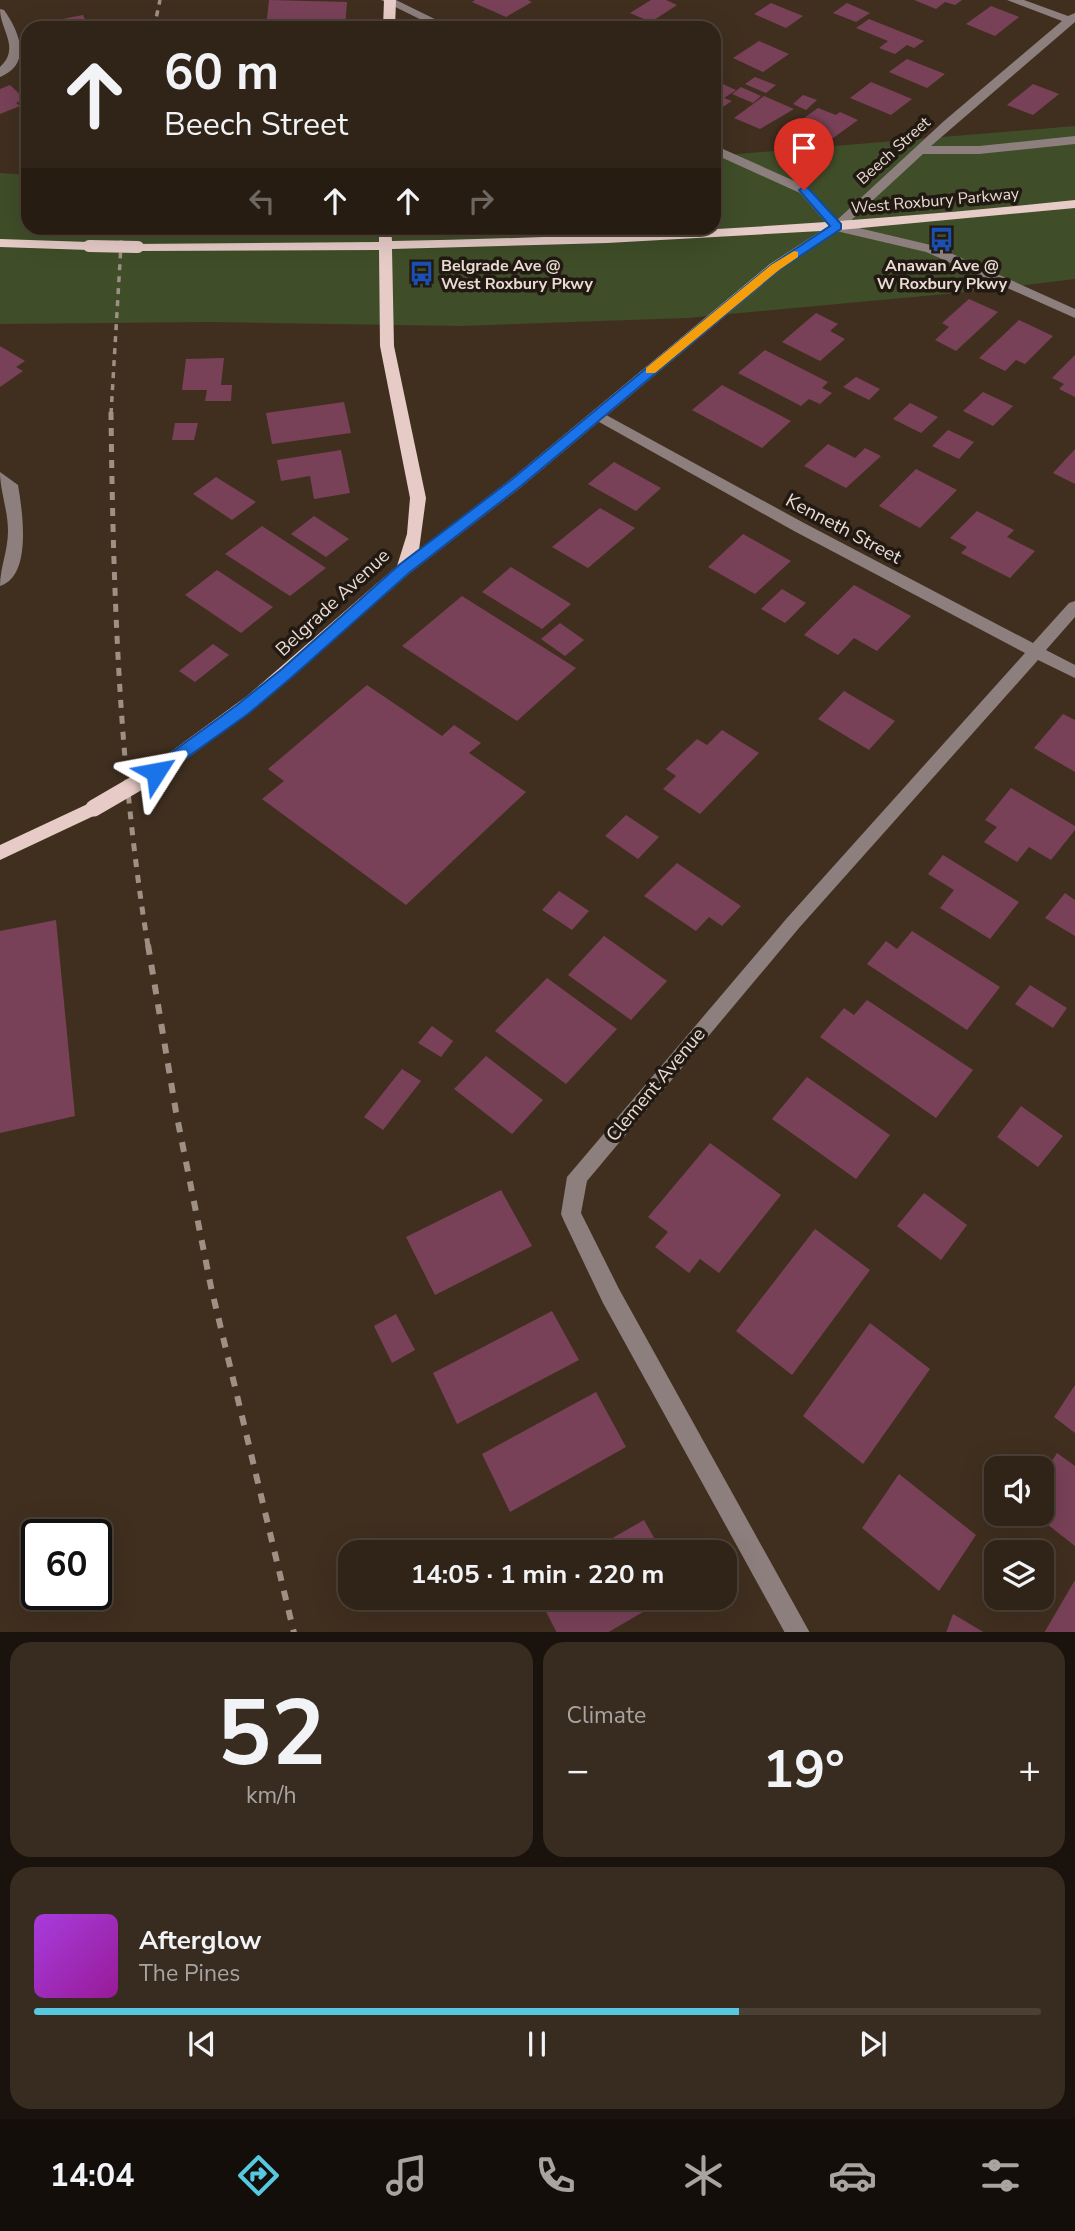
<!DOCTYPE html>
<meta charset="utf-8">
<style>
:root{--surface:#302317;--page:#382b20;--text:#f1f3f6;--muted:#a8a4a1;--line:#4b4036;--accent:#56c9e1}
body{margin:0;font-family:"Nunito Sans",sans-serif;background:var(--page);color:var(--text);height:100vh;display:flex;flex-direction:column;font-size:26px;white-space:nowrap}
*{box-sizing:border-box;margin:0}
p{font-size:23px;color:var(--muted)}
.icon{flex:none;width:38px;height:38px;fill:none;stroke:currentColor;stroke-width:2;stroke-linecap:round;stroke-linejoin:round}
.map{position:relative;height:1632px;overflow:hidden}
.sheet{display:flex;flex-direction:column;gap:10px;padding:10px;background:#1a130d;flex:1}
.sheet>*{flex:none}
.top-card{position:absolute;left:21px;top:21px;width:700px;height:214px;border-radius:21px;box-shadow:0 7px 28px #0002,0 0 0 2px var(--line);background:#302317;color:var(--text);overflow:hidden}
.buttons{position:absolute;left:984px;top:1456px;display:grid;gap:14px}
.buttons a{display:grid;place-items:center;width:70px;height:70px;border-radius:14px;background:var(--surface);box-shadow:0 7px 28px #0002,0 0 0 2px var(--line);font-size:35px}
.speed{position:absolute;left:21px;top:1519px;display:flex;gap:14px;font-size:35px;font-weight:700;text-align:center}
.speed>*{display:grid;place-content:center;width:91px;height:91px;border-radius:50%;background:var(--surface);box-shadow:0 7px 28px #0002,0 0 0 2px var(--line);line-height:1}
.speed .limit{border:4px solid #111;border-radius:10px;background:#fff;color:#111}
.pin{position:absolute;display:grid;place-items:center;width:60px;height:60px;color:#fff;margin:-72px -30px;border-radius:50% 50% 50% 0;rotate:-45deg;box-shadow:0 0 7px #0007}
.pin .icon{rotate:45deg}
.me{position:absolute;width:77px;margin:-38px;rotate:56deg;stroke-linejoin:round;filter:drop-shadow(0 0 5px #0008)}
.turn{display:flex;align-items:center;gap:24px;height:147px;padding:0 28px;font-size:32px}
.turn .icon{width:91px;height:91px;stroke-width:2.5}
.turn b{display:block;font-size:49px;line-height:60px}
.lanes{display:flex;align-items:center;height:66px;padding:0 28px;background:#0003;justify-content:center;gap:35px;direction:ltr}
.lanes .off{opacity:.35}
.big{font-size:52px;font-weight:700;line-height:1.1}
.sheet .tile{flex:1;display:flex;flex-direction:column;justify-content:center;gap:10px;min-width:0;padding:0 24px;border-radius:21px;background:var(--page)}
.sheet .dial{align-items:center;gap:0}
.dial b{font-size:91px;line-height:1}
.song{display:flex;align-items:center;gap:21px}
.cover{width:84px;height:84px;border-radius:10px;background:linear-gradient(135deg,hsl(280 70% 55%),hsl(300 70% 35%))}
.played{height:7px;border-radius:4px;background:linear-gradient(90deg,var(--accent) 70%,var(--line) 70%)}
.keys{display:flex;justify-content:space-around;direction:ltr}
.heat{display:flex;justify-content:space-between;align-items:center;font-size:38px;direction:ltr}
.sheet .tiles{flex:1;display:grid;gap:10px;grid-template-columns:1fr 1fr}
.tile:last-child{grid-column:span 2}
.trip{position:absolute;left:338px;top:1540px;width:399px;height:70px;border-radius:21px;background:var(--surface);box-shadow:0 7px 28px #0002,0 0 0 2px var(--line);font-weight:700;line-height:70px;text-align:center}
.tab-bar{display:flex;height:112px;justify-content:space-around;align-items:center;background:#130e09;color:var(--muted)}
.tab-bar .icon{width:49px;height:49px}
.tab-bar .active{color:var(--accent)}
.tab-bar b{font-size:32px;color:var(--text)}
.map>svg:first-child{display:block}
.green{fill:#3f4d28}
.building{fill:#784158}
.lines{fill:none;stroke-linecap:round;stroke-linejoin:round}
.minor{fill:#8c7f7d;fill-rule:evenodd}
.major{fill:#e6cbc7;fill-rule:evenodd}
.rail-far2{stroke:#9e9084;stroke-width:3.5;stroke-dasharray:6 6;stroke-linecap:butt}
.rail-far1{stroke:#9e9084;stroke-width:5;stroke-dasharray:8 8;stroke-linecap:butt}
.rail{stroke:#9e9084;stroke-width:6;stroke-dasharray:10 10;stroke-linecap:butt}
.major-bridge-far1{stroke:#e6cbc7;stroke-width:12}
.major-bridge{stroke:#e6cbc7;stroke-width:17}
.route{fill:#1a73e8;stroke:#114b97;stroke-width:2}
.slow{fill:#f59e0b}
.labels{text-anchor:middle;stroke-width:7;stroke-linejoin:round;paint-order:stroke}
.far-street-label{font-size:16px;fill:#e8dcd3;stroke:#211912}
.far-poi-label{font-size:16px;font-weight:bold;fill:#e8dcd3;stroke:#211912;text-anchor:start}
.street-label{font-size:19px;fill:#e8dcd3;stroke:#211912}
</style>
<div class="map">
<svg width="1075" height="1633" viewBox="0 0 1075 1633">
<rect width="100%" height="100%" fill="#402f1f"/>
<polygon class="green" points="1075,126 1075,279 978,291 687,318 461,326 211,322 0,324 0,173 28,175 28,228 714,228 714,156"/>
<g class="building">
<polygon points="269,0 347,2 345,28 266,28"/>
<polygon points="475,0 528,0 532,2 506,17 472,2"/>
<polygon points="651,0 666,0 677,5 651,22 630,13"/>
<polygon points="914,0 962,0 955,5 945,2 936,9"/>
<polygon points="771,3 803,16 786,28 754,14"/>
<polygon points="847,3 870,13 856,22 833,13"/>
<polygon points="991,6 1019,17 995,36 966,24"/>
<polygon points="83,15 89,28 55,28 52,21"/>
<polygon points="869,19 924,41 914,48 907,45 895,54 879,48 888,41 856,28"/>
<polygon points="759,41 789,54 763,72 733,58"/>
<polygon points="907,59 945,74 927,88 889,72"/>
<polygon points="755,77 776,85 766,93 745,84"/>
<polygon points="714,80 736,90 724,98 732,101 721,108 714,105"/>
<polygon points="871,82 912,99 891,115 850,98"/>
<polygon points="1033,84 1059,94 1033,115 1007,105"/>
<polygon points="10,85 25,99 16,103 20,106 0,114 0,89"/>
<polygon points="741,87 761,96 753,103 732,94"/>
<polygon points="803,95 817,100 806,110 793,104"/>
<polygon points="764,96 794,109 760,129 734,118"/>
<polygon points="818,108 836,115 840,112 858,120 829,141 794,125"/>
<polygon points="969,299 998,312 956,351 935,340 949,327 942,323"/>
<polygon points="816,313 838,324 830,331 845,339 820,361 782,342"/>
<polygon points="1019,320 1053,336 1025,364 1016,360 1005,371 979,358"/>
<polygon points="0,346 25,361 16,367 23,371 0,387"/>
<polygon points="765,350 828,382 822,388 832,393 820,404 809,399 801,406 738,373"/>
<polygon points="1075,355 1075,397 1059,389 1064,384 1052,378"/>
<polygon points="224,358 221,385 232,385 231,401 205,401 207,390 182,390 186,359"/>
<polygon points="856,377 880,389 869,400 843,387"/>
<polygon points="722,385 791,421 762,448 692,410"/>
<polygon points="983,392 1013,406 993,426 963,411"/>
<polygon points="344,402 351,433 272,444 266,413"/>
<polygon points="910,403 938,417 921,433 893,419"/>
<polygon points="175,423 198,423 194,440 172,440"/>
<polygon points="948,430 974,442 959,459 932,446"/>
<polygon points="828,444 855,458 865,448 881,456 846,488 804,466"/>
<polygon points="1075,449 1075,484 1053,473"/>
<polygon points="341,450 350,493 314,499 310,476 281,481 277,460"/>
<polygon points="614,462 661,488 636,511 588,484"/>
<polygon points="916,469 957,490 920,528 879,506"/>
<polygon points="216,477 256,502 232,520 193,494"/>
<polygon points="600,508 635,528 588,568 552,547"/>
<polygon points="977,511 1014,530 1007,537 1035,551 1010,578 961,553 967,547 950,538"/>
<polygon points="314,516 349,539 326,557 291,534"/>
<polygon points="262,526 326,568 290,596 225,554"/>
<polygon points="743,534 791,561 755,594 708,567"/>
<polygon points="511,567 571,604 542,629 482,592"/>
<polygon points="217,570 273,607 241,633 185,595"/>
<polygon points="854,585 911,616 877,651 854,638 838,655 804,635"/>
<polygon points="782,589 806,603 785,623 761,609"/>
<polygon points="462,596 576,668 517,721 402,646"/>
<polygon points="560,623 584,640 565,656 541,639"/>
<polygon points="213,644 229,655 195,682 179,671"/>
<polygon points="367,685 442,736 454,725 481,743 469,753 526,792 406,905 262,799 284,781 268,769"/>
<polygon points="844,691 895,721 869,750 818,719"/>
<polygon points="1063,714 1075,720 1075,772 1034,748"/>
<polygon points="722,730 759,753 700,814 663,789 676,776 666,769 697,739 707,745"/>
<polygon points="1011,788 1075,826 1075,830 1051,860 1029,847 1017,862 984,842 997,827 985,820"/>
<polygon points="626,815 659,837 638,859 605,836"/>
<polygon points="943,855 1019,902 990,939 940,908 954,890 928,874"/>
<polygon points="677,863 741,906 722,926 709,917 696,931 644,896"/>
<polygon points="559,891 589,911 572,930 542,910"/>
<polygon points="1065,893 1075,900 1075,936 1045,918"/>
<polygon points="56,920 75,1116 0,1133 0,931"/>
<polygon points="912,931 1000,987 967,1030 867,964 886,941 897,949"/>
<polygon points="604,936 667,981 631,1020 568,975"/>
<polygon points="547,978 617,1029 566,1084 495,1031"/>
<polygon points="1030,985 1067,1008 1053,1028 1015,1004"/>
<polygon points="867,1000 973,1070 936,1118 820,1037 844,1008 854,1015"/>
<polygon points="432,1026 453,1041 441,1057 418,1043"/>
<polygon points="486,1056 543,1100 512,1134 454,1089"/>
<polygon points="402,1069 421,1081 383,1130 364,1117"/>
<polygon points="807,1077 890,1135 856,1179 772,1119"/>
<polygon points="1021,1106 1063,1136 1038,1167 997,1137"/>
<polygon points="710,1143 781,1195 719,1273 700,1259 689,1273 655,1247 668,1232 648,1217"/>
<polygon points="501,1190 532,1246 435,1295 406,1237"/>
<polygon points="924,1193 967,1225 941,1260 897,1226"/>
<polygon points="815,1229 870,1270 792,1375 736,1331"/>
<polygon points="552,1311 579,1360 457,1424 433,1373"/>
<polygon points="396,1314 415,1350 392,1363 374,1326"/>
<polygon points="870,1323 930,1369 863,1464 803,1416"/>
<polygon points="1075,1385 1075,1433 1054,1417"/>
<polygon points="596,1392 626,1447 510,1512 482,1454"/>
<polygon points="1057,1453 1075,1466 1075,1546 1034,1514 1041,1514 1041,1479"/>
<polygon points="899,1474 976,1535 939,1591 862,1528"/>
<polygon points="644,1520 662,1552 588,1552"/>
<polygon points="1075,1580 1075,1633 1044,1633"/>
<polygon points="539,1598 667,1598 607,1633 557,1633"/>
<polygon points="953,1614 985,1633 946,1633"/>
</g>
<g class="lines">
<g class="minor">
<polygon points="381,0 396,0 453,28 438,28"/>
<polygon points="1007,0 1024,0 1068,16 1075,13 1075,22 931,146 979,146 1075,136 1075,144 979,154 923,154 846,225 935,246 1075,309 1075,318 926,252 832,230 800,193 714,154 714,145 808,187 837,220 944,121 1062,21"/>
<path d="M0 9 4 10C19 31 33 64 0 77V67C21 48 0 30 0 9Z"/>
<polygon points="597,410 804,523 1033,643 1069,603 1075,601 1075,617 1046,650 1075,665 1075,678 1038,660 799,928 587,1181 581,1213 619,1289 810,1633 785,1633 603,1303 564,1221 561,1214 567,1177 787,918 1025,653 794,531 592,418 590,415 592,412"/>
<path d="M0 472 18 485C22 509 33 576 0 586 0 567 8 551 8 531 8 510 0 491 0 472Z"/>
</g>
<g class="major">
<polygon points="384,0 396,0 395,28 383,28"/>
<path d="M1075 200V208L840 230 780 270 521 487 410 573 259 705 162 777H150L147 772 150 767 247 696 397 566 407 534 410 498 380 346 379 250 138 251 133 250V244L379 242V228H391L392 241C620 237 848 224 1075 200ZM821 231 770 264 511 479 419 550 426 498 394 346 392 249 607 243Z"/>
<polygon points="0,239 89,242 96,246 89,250 0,247"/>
<polygon points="94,801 100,803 103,808 100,813 0,860 0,845"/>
</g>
<g class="rail-far2">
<polyline points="154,28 160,0"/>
<polyline points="111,414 122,228"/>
</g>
<path class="rail-far1" d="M111 412C113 591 119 770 148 946"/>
<polyline class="rail" points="148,945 176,1112 211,1287 294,1633"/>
<polyline class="major-bridge-far1" points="89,246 138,247"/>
<polyline class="major-bridge" points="94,808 156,772"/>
</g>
<polygon class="route" points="804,187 808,188 841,224 841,229 779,270 521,486 409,573 292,677 248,714 161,776 150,776 148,772 150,768 237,705 282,669 399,565 511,480 771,265 830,226 799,190"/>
<polygon class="slow" points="794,251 798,252 798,257 779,270 655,373 646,373 646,368 771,265"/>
<defs>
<symbol id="bus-bare" viewBox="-9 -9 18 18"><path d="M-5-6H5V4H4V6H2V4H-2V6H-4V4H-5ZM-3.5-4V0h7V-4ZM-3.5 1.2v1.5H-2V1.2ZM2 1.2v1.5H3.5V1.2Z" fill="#1a4fb4" stroke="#211912" stroke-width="2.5" paint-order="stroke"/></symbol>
</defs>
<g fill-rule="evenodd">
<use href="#bus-bare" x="924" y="222" width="35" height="35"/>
<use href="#bus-bare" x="404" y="256" width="35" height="35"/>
</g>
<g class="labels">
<g class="far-street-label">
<text transform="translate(893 150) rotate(-42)" y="6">Beech Street</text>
<text transform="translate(935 200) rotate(-5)" y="6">West Roxbury Parkway</text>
</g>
<g class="far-poi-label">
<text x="441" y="271">Belgrade Ave @<tspan x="441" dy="18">West Roxbury Pkwy</tspan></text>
<text x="942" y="271" text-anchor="middle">Anawan Ave @<tspan x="942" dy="18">W Roxbury Pkwy</tspan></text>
</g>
<g class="street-label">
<text transform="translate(844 528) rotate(28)" y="7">Kenneth Street</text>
<text transform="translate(332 602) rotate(-43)" y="7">Belgrade Avenue</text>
<text transform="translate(655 1084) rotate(-50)" y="7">Clement Avenue</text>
</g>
</g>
</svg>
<div class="buttons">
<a><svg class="icon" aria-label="sound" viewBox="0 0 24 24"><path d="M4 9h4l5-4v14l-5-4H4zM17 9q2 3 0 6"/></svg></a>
<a><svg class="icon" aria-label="layers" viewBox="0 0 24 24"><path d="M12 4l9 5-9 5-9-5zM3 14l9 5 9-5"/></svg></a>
</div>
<div class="speed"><div class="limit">60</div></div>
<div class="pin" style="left:804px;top:190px;background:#d93025"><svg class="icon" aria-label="arrive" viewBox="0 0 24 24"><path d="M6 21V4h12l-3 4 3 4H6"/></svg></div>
<svg class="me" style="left:156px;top:772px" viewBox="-20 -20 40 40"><path d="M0-17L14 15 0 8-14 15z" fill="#1a73e8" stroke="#fff" stroke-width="4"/></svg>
<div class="trip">14:05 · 1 min · 220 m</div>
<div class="top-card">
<div class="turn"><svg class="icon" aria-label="ahead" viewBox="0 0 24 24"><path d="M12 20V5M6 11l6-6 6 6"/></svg><div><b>60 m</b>Beech Street</div></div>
<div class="lanes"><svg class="icon off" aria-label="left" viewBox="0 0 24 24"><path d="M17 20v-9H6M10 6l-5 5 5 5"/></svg><svg class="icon" aria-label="ahead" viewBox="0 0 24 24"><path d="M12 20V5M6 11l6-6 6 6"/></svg><svg class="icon" aria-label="ahead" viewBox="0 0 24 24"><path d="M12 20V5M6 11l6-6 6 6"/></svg><svg class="icon off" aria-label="right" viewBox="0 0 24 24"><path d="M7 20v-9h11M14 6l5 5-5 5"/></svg></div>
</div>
</div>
<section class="sheet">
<div class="tiles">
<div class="tile dial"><b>52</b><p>km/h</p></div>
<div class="tile"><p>Climate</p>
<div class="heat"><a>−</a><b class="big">19°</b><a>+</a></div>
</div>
<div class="tile">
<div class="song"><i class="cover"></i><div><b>Afterglow</b><p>The Pines</p></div></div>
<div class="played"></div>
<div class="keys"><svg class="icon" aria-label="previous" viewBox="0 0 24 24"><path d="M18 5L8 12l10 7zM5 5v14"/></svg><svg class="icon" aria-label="pause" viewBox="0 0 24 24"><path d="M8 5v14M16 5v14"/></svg><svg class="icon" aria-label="next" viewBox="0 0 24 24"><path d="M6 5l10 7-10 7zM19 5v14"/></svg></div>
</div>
</div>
</section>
<nav class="tab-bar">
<b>14:04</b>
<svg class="icon active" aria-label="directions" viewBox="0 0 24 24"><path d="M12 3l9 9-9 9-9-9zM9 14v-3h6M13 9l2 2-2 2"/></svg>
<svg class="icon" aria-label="music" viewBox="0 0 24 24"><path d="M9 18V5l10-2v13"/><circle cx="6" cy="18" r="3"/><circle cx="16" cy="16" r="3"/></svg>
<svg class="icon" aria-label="phone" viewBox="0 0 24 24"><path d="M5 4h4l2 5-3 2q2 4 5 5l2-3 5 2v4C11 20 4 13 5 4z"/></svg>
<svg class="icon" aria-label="climate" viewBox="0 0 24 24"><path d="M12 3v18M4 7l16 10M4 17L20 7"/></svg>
<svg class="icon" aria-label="car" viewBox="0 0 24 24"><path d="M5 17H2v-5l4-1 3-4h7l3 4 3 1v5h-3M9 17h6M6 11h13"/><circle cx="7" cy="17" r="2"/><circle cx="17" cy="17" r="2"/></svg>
<svg class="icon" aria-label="filters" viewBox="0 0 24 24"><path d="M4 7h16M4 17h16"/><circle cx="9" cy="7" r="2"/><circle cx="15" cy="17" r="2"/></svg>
</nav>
